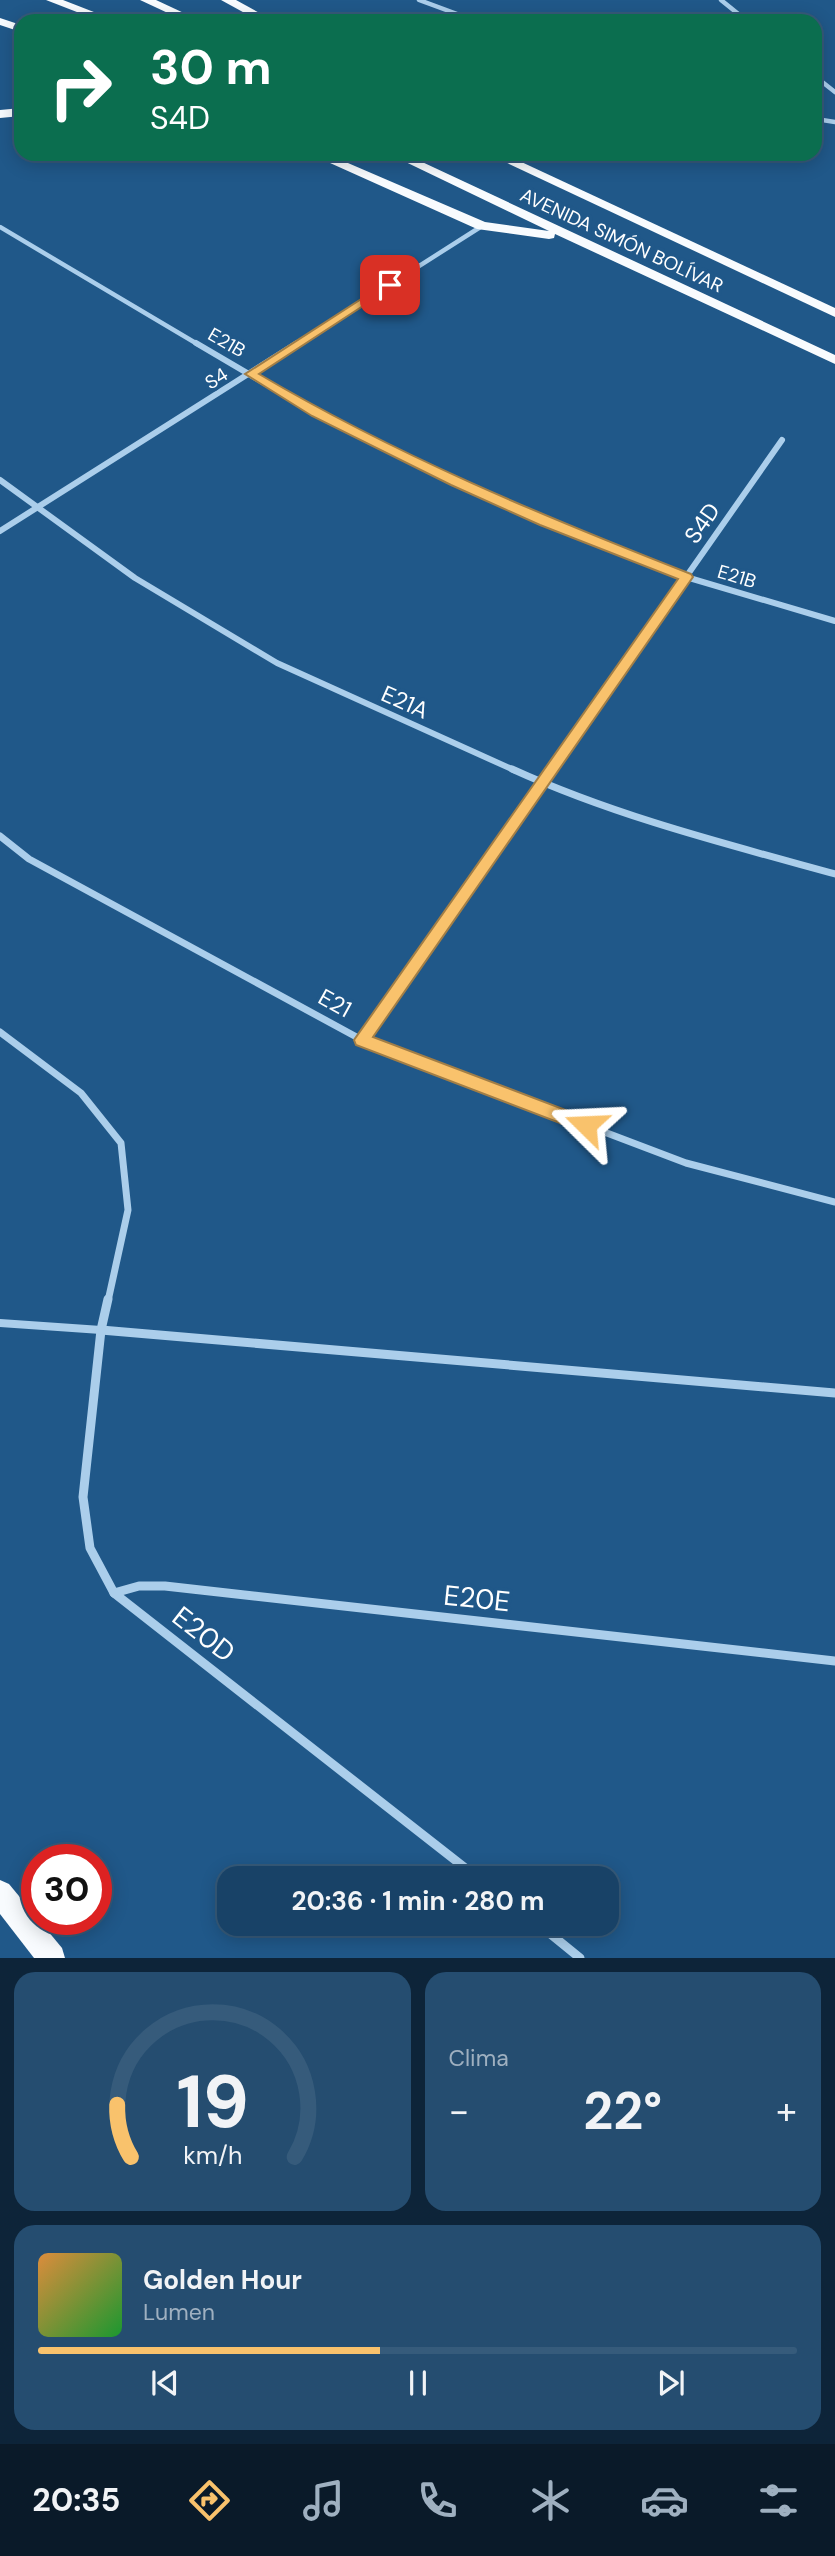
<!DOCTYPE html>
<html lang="es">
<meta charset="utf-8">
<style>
:root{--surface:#184267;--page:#254d70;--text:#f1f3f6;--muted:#9fb0c0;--line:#365b7b;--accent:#f9c26c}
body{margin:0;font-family:"DM Sans",sans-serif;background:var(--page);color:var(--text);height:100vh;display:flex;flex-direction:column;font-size:26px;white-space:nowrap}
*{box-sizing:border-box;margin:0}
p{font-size:23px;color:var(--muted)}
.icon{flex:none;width:38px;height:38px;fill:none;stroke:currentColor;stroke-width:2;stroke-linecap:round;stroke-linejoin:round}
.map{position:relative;height:1958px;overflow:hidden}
.panel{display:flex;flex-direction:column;gap:14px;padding:14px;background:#0d2439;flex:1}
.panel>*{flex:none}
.banner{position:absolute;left:14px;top:14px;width:808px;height:147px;border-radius:21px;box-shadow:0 4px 18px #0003,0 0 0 2px var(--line);background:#0b6e4f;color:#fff;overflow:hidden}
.speed{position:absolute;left:21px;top:1844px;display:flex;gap:14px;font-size:35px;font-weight:700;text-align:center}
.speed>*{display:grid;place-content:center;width:91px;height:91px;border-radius:50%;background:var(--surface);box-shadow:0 4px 18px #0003,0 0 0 2px var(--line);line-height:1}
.speed .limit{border:10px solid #d22;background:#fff;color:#111}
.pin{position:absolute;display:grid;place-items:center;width:60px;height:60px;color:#fff;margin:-30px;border-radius:14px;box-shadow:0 4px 10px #0006}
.me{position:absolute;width:77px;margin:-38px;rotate:291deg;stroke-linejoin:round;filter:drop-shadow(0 0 5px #0008)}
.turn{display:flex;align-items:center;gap:24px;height:147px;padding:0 21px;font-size:32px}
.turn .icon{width:91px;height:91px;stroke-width:2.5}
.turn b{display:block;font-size:49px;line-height:60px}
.big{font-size:52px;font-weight:700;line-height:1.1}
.panel .widget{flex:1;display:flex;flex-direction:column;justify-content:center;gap:10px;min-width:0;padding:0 24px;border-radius:21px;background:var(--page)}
.panel .dial{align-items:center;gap:0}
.dial svg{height:182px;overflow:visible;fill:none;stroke:var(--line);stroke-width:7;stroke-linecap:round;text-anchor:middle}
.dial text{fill:var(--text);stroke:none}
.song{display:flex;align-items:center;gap:21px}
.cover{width:84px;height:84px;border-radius:10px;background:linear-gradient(135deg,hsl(30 70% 55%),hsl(130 70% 35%))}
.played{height:7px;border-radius:4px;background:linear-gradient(90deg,var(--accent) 45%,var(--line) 45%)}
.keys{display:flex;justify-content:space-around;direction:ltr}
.heat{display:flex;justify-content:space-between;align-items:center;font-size:38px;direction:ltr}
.panel .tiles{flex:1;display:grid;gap:14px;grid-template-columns:1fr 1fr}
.widget:last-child{grid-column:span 2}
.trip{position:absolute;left:217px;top:1866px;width:402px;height:70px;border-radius:21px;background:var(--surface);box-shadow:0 4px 18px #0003,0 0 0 2px var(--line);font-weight:700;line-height:70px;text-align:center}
.menu{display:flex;height:112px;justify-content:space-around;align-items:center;background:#0a1a29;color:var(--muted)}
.menu .icon{width:49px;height:49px}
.menu .current{color:var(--accent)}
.menu b{font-size:32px;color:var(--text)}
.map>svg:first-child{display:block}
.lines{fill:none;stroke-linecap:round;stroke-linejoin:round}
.pedestrian{stroke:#abceeb;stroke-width:8}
.minor-far3{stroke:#abceeb;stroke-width:4.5}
.minor-far2{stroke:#abceeb;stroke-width:6}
.minor-far1{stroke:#abceeb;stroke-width:7}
.minor{stroke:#abceeb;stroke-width:9}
.trunk{fill:#f8fbfe;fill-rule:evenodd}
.route{fill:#f9c26c;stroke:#a27e46;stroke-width:2}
.labels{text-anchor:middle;stroke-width:7;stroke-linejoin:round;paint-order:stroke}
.far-street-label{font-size:19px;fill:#fff;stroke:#205889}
.street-label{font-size:23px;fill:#fff;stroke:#205889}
.near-street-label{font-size:28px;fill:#fff;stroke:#205889}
</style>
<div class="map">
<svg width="835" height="1958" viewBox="0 0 835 1958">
<rect width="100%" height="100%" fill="#205889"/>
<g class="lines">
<polyline class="pedestrian" points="0,1323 101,1330"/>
<g class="minor-far3">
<polyline points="419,0 476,21"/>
<polyline points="721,0 747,21"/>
<polyline points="816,77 835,92"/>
<polyline points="816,119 835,122"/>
<polyline points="0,227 199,345"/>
<polyline points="295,345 482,226"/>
</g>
<g class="minor-far2">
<polyline points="196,343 317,414 455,482 544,522 686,577 835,621"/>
<polyline points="0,480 135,578 277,663 516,771"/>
<polyline points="0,531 297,343"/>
<polyline points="550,771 782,440"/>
</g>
<g class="minor-far1">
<path d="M512 769C615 816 726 844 835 874"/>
<polyline points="0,836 29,859 362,1040 686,1163 835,1202"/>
<polyline points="0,1032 81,1093 121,1143 128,1210 108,1301"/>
<polyline points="362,1040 551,769"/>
</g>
<g class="minor">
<polyline points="108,1299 101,1330 83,1497 90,1548 114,1593 478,1878"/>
<polyline points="101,1330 835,1393"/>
<polyline points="114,1593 139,1586 165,1586 835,1661"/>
<polyline points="537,1923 580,1958"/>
</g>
<g class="trunk">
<polygon points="46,0 63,0 117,21 100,21"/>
<polygon points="140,0 156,0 201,21 185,21"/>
<polygon points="221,0 236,0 274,21 259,21"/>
<polygon points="0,18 21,25 21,32 0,25"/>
<polygon points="21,108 21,116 0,118 0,110"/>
<polygon points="310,154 327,154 485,222 549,231 389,154 405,154 835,355 835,364 555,234 554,238 549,239 477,229"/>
<polygon points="488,154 504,154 835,308 835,317"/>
<polygon points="0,1880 9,1884 62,1948 65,1958 34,1958 0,1914"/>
</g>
</g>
<path class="route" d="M386 283 395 285 259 374C396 455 543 516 691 574L693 577 373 1037 592 1120 595 1125 592 1131 586 1133 356 1045 354 1040 678 579 540 525 451 485 312 416 245 374Z"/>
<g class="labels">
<g class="far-street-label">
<text transform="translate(622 240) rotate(25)" y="7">AVENIDA SIMÓN BOLÍVAR</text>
<text transform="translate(227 342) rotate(30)" y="7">E21B</text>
<text transform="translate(216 378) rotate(-32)" y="7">S4</text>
<text transform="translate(737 576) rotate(17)" y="7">E21B</text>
</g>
<g class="street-label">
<text transform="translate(702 523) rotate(-55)" y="8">S4D</text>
<text transform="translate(405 702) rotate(24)" y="8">E21A</text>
<text transform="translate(335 1003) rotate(29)" y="8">E21</text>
</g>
<g class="near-street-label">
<text transform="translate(477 1598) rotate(6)" y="10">E20E</text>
<text transform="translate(204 1634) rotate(38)" y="10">E20D</text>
</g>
</g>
</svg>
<div class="speed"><div class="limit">30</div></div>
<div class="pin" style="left:390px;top:285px;background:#d93025"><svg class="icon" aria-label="arrive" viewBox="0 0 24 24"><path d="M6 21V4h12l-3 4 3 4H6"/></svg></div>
<svg class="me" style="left:586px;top:1125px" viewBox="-20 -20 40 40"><path d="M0-17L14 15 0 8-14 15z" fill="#f9c26c" stroke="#fff" stroke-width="4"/></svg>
<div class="trip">20:36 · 1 min · 280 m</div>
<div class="banner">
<div class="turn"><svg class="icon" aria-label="right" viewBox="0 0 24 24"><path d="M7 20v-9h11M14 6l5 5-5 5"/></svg><div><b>30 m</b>S4D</div></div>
</div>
</div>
<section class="panel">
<div class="tiles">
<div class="widget dial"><svg viewBox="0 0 100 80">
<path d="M14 69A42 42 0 1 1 86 69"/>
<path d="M14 69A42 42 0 0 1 8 46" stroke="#f9c26c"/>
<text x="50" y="56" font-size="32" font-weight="700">19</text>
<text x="50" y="72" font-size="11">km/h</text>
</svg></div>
<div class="widget"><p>Clima</p>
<div class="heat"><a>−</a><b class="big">22°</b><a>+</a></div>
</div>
<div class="widget">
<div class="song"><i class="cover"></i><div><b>Golden Hour</b><p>Lumen</p></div></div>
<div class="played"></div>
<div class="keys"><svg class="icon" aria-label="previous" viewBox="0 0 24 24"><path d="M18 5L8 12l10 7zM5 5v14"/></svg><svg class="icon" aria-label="pause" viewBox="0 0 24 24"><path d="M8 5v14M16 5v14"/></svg><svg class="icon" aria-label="next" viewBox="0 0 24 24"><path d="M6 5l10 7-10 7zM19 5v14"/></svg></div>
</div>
</div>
</section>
<nav class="menu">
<b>20:35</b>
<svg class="icon current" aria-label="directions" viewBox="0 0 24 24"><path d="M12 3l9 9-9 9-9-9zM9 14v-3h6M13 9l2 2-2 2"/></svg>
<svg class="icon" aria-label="music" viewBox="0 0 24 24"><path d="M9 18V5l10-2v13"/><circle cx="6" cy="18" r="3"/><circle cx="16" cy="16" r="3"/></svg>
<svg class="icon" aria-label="phone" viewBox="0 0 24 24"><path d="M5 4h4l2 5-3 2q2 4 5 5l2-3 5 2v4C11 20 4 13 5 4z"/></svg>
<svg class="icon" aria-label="climate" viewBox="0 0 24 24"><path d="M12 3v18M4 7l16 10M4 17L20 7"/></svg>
<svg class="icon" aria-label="car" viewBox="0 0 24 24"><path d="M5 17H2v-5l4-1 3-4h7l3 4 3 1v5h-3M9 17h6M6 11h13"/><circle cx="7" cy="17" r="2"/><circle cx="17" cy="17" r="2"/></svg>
<svg class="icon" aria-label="filters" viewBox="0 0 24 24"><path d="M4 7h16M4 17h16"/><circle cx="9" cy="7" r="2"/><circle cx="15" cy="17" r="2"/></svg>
</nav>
